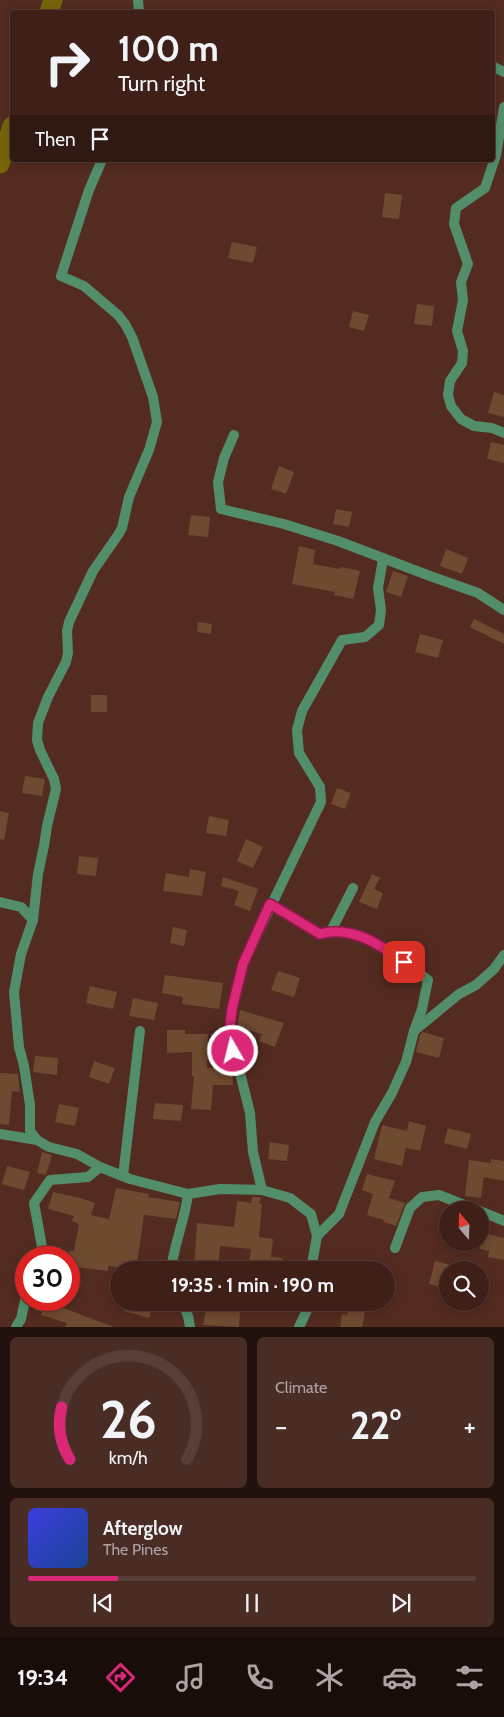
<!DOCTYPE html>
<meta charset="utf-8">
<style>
:root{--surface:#3e2018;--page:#492d25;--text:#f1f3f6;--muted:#ada3a2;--line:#573e37;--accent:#db2777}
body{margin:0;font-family:Cabin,sans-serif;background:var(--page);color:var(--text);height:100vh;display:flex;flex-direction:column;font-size:19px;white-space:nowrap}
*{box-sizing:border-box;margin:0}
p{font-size:16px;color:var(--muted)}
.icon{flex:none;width:28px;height:28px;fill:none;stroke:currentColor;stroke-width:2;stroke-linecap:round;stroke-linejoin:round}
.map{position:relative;height:1327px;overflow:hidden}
.details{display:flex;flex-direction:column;gap:10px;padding:10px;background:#22120d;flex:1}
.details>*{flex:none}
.banner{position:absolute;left:10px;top:10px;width:485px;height:152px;border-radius:5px;box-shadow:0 2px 8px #0003,0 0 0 1px var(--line);background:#3e2018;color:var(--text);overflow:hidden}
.needle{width:32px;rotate:341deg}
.controls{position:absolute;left:439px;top:1201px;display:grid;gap:10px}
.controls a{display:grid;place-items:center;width:50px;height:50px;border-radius:50%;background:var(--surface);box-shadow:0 2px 8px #0003,0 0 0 1px var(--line);font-size:25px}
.speed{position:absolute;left:15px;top:1246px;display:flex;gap:10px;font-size:25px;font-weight:700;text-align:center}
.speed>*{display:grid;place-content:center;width:65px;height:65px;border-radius:50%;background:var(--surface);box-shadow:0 2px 8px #0003,0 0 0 1px var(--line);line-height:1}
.speed .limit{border:8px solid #d22;background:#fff;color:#111}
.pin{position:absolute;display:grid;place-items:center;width:42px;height:42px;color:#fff;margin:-21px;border-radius:10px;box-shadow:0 2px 8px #0006}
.me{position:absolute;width:55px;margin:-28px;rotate:352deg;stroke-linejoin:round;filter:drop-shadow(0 0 4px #0008)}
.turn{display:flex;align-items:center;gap:18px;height:105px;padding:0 25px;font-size:22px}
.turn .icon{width:65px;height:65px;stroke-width:2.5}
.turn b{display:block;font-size:35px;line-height:42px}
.then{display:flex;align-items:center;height:48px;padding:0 25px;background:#0003;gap:10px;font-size:19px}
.big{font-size:38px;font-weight:700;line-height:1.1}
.details .card{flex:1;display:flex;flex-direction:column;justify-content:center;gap:8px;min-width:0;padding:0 18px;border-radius:8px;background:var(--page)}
.details .dial{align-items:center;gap:0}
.dial svg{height:130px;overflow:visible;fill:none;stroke:var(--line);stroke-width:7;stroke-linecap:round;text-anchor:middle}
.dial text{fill:var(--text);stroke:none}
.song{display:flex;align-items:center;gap:15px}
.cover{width:60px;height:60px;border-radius:8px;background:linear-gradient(135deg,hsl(240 70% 55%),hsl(220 70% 35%))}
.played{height:5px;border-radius:2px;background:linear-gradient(90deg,var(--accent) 20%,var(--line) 20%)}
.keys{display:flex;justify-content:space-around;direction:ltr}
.heat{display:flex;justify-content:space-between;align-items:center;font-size:28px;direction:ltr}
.details .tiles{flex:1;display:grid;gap:10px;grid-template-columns:1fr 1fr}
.card:last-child{grid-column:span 2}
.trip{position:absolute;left:110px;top:1261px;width:285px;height:50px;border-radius:25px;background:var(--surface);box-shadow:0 2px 8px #0003,0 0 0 1px var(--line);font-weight:700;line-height:50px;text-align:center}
.dock{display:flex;height:80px;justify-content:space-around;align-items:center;background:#190d0a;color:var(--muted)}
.dock .icon{width:35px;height:35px}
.dock .current{color:var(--accent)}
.dock b{font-size:22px;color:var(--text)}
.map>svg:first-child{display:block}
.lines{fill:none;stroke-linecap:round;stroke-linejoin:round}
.river{stroke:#76640b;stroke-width:19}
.building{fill:#6e4a30}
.minor{stroke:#538e6b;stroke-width:10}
.route-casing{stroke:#8e194d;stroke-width:12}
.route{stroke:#db2777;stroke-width:9}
</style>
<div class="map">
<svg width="504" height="1327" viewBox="0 0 504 1327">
<rect width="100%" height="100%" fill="#532b20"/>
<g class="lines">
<g class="river">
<polyline points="49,12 53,0"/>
<polyline points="0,164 12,126"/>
</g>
</g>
<g class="building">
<polygon points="385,193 402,195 399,219 382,217"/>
<polygon points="232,242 257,247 253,263 228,258"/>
<polygon points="417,304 434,306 432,326 414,324"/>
<polygon points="353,311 369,315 364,331 349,327"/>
<polygon points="494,392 504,395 504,417 488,413"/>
<polygon points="491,442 504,445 504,463 487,459"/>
<polygon points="279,466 294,472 286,494 271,489"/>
<polygon points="336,509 352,512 349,527 333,524"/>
<polygon points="191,515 210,517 208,537 188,535"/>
<polygon points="299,546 315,550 313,564 340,569 341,567 360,571 353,599 334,595 335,592 292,584"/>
<polygon points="446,549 468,558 462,574 440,566"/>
<polygon points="393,571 408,576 401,597 386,592"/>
<polygon points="474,619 504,634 504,644 470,627"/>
<polygon points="198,622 212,624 211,634 197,632"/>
<polygon points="420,634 443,640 438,658 415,652"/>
<rect x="91" y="695" width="16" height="17"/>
<polygon points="25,776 45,779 42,796 22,793"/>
<polygon points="337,788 351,793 345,809 331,804"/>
<polygon points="0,811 9,813 4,840 0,839"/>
<polygon points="209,816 229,820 226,836 206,833"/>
<polygon points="246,839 263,847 253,868 237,861"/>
<polygon points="79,856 98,858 96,876 77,874"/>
<polygon points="190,869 206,872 202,896 163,891 166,873 189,877"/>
<polygon points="372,874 380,878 374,889 383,893 377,909 359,902"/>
<polygon points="223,877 258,889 250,911 234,905 239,891 221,886"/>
<polygon points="173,927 187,930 184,946 170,943"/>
<polygon points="278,971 300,978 294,997 271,990"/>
<polygon points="165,975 223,983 219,1009 182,1004 183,997 162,993"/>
<polygon points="90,986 117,992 113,1009 86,1003"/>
<polygon points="133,998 158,1003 154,1020 129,1016"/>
<polygon points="240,1010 284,1023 275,1047 259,1041 262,1034 237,1027"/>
<polygon points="167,1030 185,1030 185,1034 208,1034 207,1068 232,1068 233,1085 213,1085 211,1110 191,1109 194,1076 192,1076 192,1052 167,1053"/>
<polygon points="423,1032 444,1038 439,1058 416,1052 420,1035"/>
<polygon points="35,1056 58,1058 57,1075 33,1072"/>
<polygon points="94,1061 115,1068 109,1084 89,1077"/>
<polygon points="0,1073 18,1074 20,1092 12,1091 9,1125 0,1124"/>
<polygon points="155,1103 183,1105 181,1121 153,1119"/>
<polygon points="59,1104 79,1108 75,1126 55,1122"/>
<polygon points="409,1121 426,1126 420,1151 406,1148 402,1166 374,1159 382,1125 407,1131"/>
<polygon points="448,1128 471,1134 467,1149 444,1143"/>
<polygon points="270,1142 289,1145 287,1161 268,1159"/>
<polygon points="42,1152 52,1155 46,1175 37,1173"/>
<polygon points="491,1159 504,1161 504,1181 484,1177 481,1198 465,1196 469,1160 491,1163"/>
<polygon points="7,1166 30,1172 24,1190 2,1184"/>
<polygon points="367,1174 395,1181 389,1198 405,1203 396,1226 383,1222 384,1220 367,1215 373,1194 362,1190"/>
<polygon points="116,1188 149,1194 148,1197 180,1202 176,1219 144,1215 136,1270 108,1266 108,1271 69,1266 69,1251 74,1251 79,1224 72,1221 74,1216 48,1209 53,1192 80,1198 95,1203 91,1215 109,1219"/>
<polygon points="252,1197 261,1197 259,1204 262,1204 259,1237 273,1239 271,1257 283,1258 281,1270 248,1270 251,1249 220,1246 218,1270 194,1270 197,1223 234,1227 237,1201 251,1203"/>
<polygon points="480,1220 490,1223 487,1234 504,1238 504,1260 488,1257 489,1251 480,1249"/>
<polygon points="435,1261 451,1265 449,1270 448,1270 444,1288 429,1284"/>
<polygon points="46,1300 59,1304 58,1306 114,1327 65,1327 67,1323 41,1315"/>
<polygon points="126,1302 154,1302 149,1318 124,1311"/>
<polygon points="207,1302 217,1302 216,1309 240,1311 239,1327 203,1325"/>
<polygon points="350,1302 367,1302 362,1327 340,1327 342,1314 347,1315"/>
</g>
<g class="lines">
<g class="minor">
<polyline points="138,0 139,12"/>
<polyline points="492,66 504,72"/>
<polyline points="504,107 496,155 485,188 456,208 454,224 468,264 461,282 463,300 457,331 463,351 462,363 450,381 448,395 451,406 461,419 474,426 492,428 504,433"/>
<path d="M102 160 89 190 61 276 84 286 118 315 125 324 132 337 153 397 157 422 149 450 129 497 122 528 118 535 93 571 69 622 67 631 68 653 66 662 48 697 38 723 37 740 40 750 54 779 56 789 47 826 44 846 38 874 33 920 21 954 14 992 19 1047 24 1066 30 1105V1131L37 1140 49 1147 77 1154 100 1167 130 1179 188 1194C185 1220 174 1244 171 1270"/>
<polyline points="234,435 224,458 218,482 221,509 284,524 338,541 430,576 478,593 504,610"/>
<polyline points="0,902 21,907 33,920"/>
<path d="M270 905 320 934C360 922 398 957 428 980L422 1009 414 1031"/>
<polyline points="331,931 353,888"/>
<polyline points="0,1134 37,1140"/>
<polyline points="123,1176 140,1031"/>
<polyline points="262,1190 253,1152 250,1113 238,1065 229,1036 232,1009 243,964 321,802 320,787 299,753 297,730 302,711 342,640 365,637 379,625 381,610 378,588 383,559"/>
<polyline points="188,1194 220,1189 262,1190 290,1198 311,1214 317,1236"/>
<polyline points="480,1211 504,1221"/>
<polyline points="395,1248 410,1208 422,1197 439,1195 477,1210"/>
<polyline points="38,1258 42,1247 34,1203 50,1180 88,1177 100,1167"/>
<polyline points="313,1270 312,1264 317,1236 339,1214 375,1122 392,1093 406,1062 414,1031 459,994 476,985 494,969 504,955"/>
<polyline points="182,1302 188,1316 190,1327"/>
<polyline points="16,1327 21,1319 26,1296"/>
<polyline points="299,1327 311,1302"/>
</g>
</g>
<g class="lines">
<defs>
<path id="route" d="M233 1051 229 1036 232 1009 243 964 270 904 320 934C351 925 379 944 404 962"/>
</defs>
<use href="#route" class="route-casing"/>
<use href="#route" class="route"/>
</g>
</svg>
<div class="controls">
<a><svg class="needle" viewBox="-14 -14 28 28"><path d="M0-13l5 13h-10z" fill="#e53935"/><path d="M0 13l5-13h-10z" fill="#ada3a2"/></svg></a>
<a><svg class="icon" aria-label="search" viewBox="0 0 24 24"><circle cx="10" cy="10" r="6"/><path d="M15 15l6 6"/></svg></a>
</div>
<div class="speed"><div class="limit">30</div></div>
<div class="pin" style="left:404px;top:962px;background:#d93025"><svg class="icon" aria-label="arrive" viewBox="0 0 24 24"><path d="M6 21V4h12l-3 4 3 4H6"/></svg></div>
<svg class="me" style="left:233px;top:1051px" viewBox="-20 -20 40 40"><circle r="17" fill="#db2777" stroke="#fff" stroke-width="3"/><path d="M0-11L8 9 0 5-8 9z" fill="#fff"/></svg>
<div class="trip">19:35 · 1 min · 190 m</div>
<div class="banner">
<div class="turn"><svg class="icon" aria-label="right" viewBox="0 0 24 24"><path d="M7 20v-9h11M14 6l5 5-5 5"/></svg><div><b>100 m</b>Turn right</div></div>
<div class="then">Then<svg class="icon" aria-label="arrive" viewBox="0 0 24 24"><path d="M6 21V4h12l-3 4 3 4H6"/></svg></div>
</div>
</div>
<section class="details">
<div class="tiles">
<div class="card dial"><svg viewBox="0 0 100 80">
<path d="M14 69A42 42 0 1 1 86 69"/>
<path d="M14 69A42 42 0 0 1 9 37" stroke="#db2777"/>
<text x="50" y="56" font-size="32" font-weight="700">26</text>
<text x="50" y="72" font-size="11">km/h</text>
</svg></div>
<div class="card"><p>Climate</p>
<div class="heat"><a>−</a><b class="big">22°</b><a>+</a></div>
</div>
<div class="card">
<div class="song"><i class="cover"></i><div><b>Afterglow</b><p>The Pines</p></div></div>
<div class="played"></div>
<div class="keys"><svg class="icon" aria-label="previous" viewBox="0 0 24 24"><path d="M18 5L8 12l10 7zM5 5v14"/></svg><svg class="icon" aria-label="pause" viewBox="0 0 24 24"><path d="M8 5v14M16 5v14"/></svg><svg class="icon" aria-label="next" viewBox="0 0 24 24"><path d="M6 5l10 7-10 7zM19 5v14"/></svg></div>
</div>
</div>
</section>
<nav class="dock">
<b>19:34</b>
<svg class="icon current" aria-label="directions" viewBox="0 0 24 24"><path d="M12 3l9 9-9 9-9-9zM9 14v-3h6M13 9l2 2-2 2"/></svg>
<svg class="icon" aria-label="music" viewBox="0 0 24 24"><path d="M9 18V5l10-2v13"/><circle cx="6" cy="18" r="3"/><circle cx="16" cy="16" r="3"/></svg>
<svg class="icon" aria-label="phone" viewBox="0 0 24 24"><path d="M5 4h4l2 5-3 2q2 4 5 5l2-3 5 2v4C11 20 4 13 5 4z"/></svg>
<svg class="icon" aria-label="climate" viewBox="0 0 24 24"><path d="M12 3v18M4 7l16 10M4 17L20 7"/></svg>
<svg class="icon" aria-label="car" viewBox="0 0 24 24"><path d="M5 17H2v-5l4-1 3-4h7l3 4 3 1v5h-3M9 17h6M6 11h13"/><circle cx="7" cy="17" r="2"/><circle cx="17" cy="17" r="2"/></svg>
<svg class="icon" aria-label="filters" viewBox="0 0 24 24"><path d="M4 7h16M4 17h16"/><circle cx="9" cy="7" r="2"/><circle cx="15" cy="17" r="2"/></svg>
</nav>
